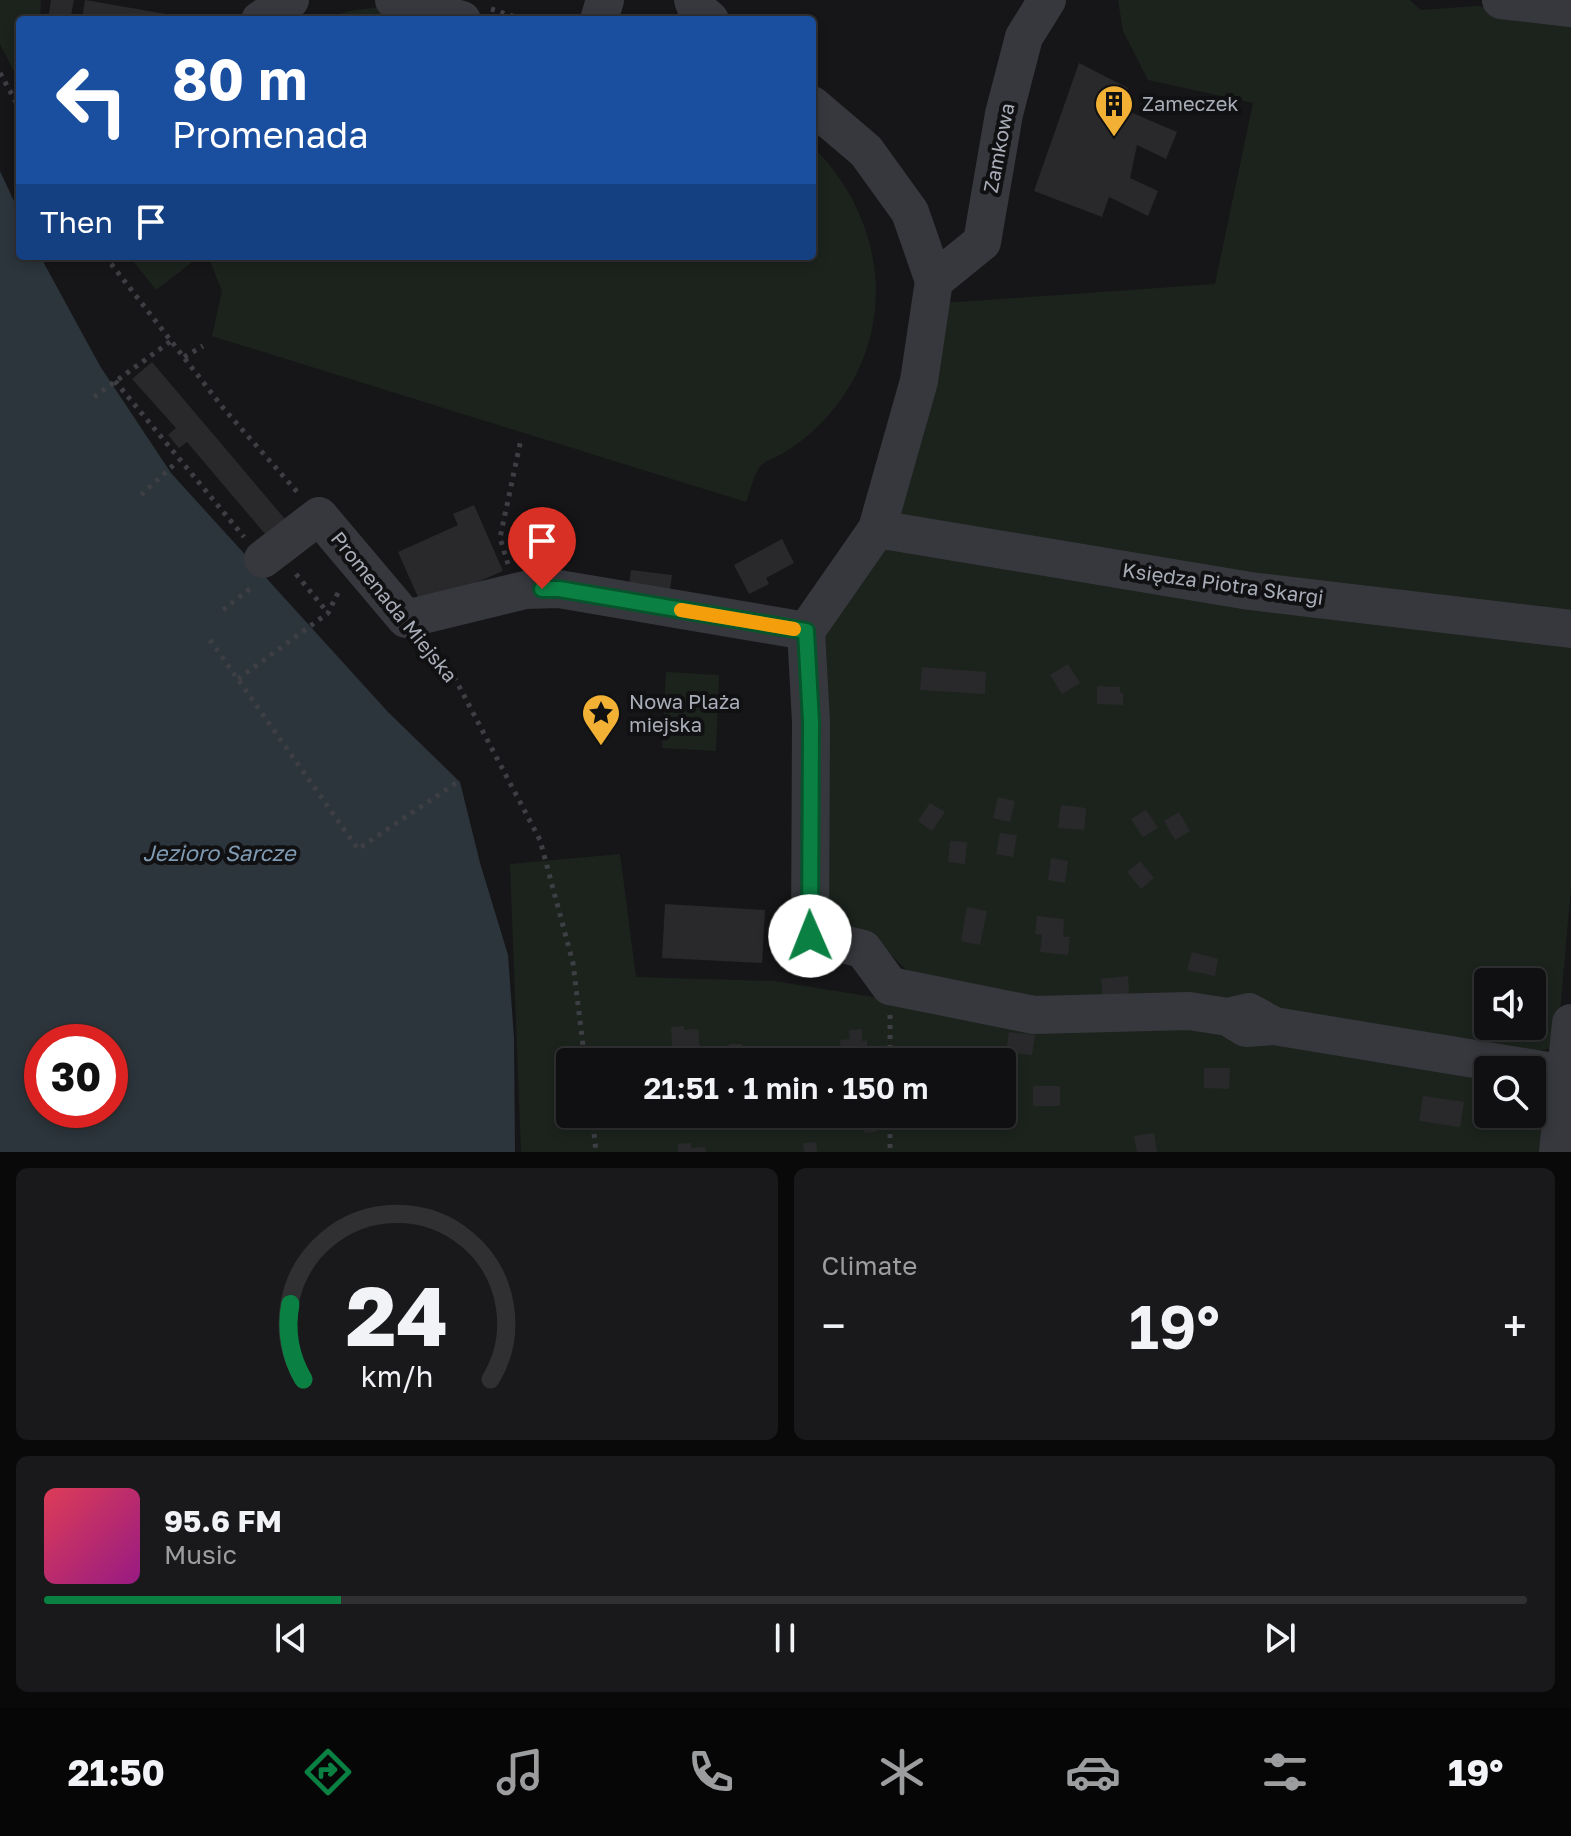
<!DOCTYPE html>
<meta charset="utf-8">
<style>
:root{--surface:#101012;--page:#19191b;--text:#f1f3f6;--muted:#9c9d9f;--line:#303032;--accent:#0b8043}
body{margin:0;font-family:"Golos Text",sans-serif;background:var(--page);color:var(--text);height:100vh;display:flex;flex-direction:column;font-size:30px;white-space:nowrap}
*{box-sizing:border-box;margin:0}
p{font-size:26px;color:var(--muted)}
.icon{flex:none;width:44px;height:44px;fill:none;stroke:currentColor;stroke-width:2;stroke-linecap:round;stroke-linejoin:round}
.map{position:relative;height:1152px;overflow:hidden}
.sheet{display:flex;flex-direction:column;gap:16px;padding:16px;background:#09090a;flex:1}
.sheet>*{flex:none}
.hud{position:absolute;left:16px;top:16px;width:800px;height:244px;border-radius:8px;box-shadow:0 4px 12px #0003,0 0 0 2px var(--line);background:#1a4fa0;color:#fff;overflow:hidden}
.fabs{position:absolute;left:1474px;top:968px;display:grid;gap:16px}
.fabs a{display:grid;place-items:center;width:72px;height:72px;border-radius:8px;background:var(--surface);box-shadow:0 4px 12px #0003,0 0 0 2px var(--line);font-size:40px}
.speed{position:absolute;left:24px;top:1024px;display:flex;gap:16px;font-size:40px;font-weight:700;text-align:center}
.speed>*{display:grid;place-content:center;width:104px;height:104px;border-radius:50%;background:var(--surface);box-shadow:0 4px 12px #0003,0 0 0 2px var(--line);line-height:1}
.speed .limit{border:12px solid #d22;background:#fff;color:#111}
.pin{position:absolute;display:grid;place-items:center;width:68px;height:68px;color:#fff;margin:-82px -34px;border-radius:50% 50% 50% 0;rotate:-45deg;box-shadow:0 0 8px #0007}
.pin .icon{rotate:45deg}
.me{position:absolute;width:88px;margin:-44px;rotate:359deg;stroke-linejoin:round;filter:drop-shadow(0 0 6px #0008)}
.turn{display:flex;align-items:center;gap:28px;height:168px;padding:0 24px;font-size:36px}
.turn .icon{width:104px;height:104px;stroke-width:2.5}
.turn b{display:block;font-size:56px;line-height:68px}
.then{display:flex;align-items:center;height:76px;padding:0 24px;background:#0003;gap:16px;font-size:30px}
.big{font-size:60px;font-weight:600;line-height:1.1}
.sheet .widget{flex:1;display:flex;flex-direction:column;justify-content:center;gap:12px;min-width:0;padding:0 28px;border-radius:12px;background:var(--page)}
.sheet .dial{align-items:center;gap:0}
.dial svg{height:208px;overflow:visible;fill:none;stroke:var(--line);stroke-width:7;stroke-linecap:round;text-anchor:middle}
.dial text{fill:var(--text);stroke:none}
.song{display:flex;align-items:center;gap:24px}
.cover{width:96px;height:96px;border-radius:12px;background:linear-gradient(135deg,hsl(350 70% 55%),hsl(310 70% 35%))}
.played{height:8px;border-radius:4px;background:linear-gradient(90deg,var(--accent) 20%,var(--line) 20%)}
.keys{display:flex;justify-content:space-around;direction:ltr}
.heat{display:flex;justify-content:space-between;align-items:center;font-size:44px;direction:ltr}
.sheet .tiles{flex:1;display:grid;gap:16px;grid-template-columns:1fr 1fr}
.widget:last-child{grid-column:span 2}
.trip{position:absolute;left:556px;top:1048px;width:460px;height:80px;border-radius:8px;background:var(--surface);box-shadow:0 4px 12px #0003,0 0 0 2px var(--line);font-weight:600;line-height:80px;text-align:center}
.menu{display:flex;height:128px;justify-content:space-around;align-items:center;background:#060607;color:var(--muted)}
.menu .icon{width:56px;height:56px}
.menu .on{color:var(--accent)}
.menu b{font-size:36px;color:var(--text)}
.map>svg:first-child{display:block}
.green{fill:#1c231d;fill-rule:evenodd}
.water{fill:#2c353c;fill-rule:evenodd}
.building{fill:#29292c}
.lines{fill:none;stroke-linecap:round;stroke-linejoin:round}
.path{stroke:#3d3f44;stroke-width:5;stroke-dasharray:4 6;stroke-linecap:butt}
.minor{stroke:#37383d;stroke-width:38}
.route-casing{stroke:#07532c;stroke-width:20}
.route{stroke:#0b8043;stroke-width:14}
.slow{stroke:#f59e0b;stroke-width:14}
.labels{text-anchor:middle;stroke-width:8;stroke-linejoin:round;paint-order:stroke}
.poi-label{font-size:20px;fill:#a8adb8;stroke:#111113;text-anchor:start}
.street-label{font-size:20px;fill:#a8adb8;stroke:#111113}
.water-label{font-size:22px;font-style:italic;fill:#7f9bb3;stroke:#111113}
</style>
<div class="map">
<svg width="1571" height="1152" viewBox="0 0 1571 1152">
<rect width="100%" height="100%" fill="#161618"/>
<g class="green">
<polygon points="0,0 41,0 40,20 20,20 20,83 0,44"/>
<path d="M1118 0H1410L1421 10 1476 6 1571 19V887L1557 1047 1534 1052 1488 1070V1114H1532V1078L1552 1086 1545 1152H521L510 864 620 854 636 977 774 981 898 1001 914 977 871 936 824 928V630L944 303 1215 284 1253 103 1148 80 1123 31ZM1488 982H1532V1026H1488ZM570 1062H1002V1114H570Z"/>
<polygon points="388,6 433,20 320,20 349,11"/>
<path d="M812 146C888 220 900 335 827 417 815 430 800 443 785 452 778 457 763 461 759 468 753 477 750 492 746 502L212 336 222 291 208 256H812Z"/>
<polygon points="129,256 193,256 196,259 156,290"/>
<polygon points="666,672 719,675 716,751 662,748"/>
</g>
<path class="water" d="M0 171 20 214V256H40L100 366 171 473 388 712 460 782 480 863 508 955 514 1038 515 1152H0ZM42 1042H110V1110H42Z"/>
<g class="building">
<polygon points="51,0 74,0 70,20 48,20"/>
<polygon points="85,0 189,18 189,20 82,20"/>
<polygon points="1079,63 1128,88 1123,109 1177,132 1166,159 1137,145 1130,178 1158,191 1148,216 1109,197 1102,217 1034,191"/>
<polygon points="152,362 290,525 271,541 187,442 179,448 168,435 176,428 132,379"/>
<polygon points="474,505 503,571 422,606 398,552 458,525 453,514"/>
<polygon points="782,539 794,563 766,578 769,584 749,594 734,565"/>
<polygon points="631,570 672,575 668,604 627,598"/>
<polygon points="1068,664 1080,683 1062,694 1050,675"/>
<polygon points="922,667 986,672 985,694 920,690"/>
<polygon points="1097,686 1120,687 1120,693 1123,693 1123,705 1097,704"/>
<polygon points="998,797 1015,801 1010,822 993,818"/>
<polygon points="930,803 945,812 932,831 918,821"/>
<polygon points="1061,805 1086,808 1084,830 1058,828"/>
<polygon points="1146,810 1158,828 1143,837 1131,819"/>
<polygon points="1179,812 1190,831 1175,840 1164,821"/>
<polygon points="1000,833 1017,835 1013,857 996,854"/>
<polygon points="950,841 967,842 965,864 948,862"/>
<polygon points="1051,858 1068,861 1065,883 1048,880"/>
<polygon points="1140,861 1154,878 1141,889 1127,872"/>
<polygon points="665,904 765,910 762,963 662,958"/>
<polygon points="967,907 987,911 980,945 961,941"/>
<polygon points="1037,916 1064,919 1063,937 1070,937 1068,955 1040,952 1042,935 1035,934"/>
<polygon points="1192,952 1218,959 1215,976 1187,970"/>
<polygon points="1128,976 1129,996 1103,999 1101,979"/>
<polygon points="684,1026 684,1030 698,1029 700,1049 690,1050 691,1059 678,1060 676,1047 672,1047 671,1027"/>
<polygon points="862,1029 862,1041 867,1040 868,1061 856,1062 856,1057 841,1058 840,1040 850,1039 849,1030"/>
<polygon points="1009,1032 1035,1035 1032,1055 1006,1052"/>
<polygon points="729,1044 742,1044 742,1048 756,1047 757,1062 729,1062"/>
<polygon points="1204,1068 1230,1068 1229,1089 1204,1088"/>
<rect x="1033" y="1086" width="27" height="20"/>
<polygon points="1423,1096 1464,1102 1460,1127 1419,1121"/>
<polygon points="849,1114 876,1114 877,1132 864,1133 864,1128 850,1130"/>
<polygon points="1154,1133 1157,1152 1137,1152 1134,1136"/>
<polygon points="816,1142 817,1152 804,1152 803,1143"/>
<polygon points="691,1143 691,1148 705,1147 706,1152 678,1152 678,1144"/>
</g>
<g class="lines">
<g class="path">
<polyline points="491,9 525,20"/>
<polyline points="0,73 20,109"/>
<polyline points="105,256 224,409 299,494"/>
<polyline points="184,357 203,346"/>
<polyline points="115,381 244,537"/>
<polyline points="94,397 171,341"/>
<polyline points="141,495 178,461"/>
<polyline points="508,564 500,538 521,439"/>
<polyline points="296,574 328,613"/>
<polyline points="223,610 251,588"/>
<polyline points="210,640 358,849 459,781"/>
<polyline points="429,646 451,671 540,840 573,963 585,1062"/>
<polyline points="238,679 328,613 340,589"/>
<polyline points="890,1015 890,1062"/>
<polyline points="592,1114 596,1152"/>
<polyline points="890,1114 890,1152"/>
</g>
<g class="minor">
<polyline points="394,0 462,20"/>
<polyline points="693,0 696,8 710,20"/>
<polyline points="1501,0 1571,8"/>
<polyline points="260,20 290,0"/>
<polyline points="599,20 605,0"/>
<polyline points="812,105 866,151 910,212 934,281 919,381 877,529"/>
<polyline points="934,281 982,242 1004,114 1024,37 1047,0"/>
<polyline points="263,559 319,516 406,619 525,590 559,589 806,631 811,722 810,936 863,949 890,986 1034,1015 1189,1011 1228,1017 1249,1012 1274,1026 1246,1028 1228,1017"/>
<polyline points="806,631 877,529 1250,591 1571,629"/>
<polyline points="1274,1026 1566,1074"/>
<polyline points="1558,1152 1571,1023"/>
</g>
</g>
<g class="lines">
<defs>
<polyline id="route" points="542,589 559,589 806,631 811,722 810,936"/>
</defs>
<use href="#route" class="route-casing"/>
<use href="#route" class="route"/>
<polyline class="slow" points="681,610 794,629"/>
</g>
<defs>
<symbol id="building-pin" viewBox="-11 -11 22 30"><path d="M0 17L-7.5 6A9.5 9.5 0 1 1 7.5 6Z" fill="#f2b134" stroke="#111113"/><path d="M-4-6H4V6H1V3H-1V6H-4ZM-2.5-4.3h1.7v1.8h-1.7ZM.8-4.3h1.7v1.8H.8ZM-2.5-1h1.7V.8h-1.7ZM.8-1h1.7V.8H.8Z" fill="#111"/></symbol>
<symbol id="sight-pin" viewBox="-11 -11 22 30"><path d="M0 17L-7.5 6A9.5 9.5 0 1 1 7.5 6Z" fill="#f2b134" stroke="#111113"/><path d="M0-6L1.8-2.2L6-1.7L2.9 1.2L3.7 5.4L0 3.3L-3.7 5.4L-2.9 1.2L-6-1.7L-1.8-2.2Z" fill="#111"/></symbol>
</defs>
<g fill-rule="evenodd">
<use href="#building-pin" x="1092" y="82" width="44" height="60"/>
<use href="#sight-pin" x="579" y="691" width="44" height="60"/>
</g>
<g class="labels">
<g class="poi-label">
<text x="1142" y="111">Zameczek</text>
<text x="629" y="709">Nowa Plaża<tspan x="629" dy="23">miejska</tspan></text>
</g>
<g class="street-label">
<text transform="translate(999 148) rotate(-79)" y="7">Zamkowa</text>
<text transform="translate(1223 584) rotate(8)" y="7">Księdza Piotra Skargi</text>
<text transform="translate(394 607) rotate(51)" y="7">Promenada Miejska</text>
</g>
<g class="water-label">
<text x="219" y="861">Jezioro Sarcze</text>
</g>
</g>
</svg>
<div class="fabs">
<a><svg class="icon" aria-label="sound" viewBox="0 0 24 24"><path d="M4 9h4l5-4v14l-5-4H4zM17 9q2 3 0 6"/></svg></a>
<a><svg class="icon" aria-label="search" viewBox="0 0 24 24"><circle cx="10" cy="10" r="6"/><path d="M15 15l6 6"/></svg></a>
</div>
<div class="speed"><div class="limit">30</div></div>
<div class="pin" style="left:542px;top:589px;background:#d93025"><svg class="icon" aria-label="arrive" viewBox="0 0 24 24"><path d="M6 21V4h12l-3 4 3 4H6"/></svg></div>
<svg class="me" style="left:810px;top:936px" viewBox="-20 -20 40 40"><circle r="19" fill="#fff"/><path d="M0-13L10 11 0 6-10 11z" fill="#0b8043"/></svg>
<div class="trip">21:51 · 1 min · 150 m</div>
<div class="hud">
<div class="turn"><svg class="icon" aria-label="left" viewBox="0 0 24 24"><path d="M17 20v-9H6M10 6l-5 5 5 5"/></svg><div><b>80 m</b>Promenada</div></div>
<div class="then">Then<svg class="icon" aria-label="arrive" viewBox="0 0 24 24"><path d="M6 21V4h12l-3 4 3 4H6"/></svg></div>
</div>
</div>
<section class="sheet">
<div class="tiles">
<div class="widget dial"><svg viewBox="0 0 100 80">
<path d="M14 69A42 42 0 1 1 86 69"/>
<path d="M14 69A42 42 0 0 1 9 40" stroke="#0b8043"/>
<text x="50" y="56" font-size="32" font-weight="700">24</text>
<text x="50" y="72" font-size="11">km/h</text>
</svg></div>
<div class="widget"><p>Climate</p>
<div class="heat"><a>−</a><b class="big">19°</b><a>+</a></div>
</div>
<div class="widget">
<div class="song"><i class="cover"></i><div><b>95.6 FM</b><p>Music</p></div></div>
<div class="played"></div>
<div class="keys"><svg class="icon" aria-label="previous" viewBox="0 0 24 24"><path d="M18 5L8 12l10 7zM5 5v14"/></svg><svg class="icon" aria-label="pause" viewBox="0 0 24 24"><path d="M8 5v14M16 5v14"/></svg><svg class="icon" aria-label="next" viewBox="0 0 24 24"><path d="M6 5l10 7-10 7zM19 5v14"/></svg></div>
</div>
</div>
</section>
<nav class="menu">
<b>21:50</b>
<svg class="icon on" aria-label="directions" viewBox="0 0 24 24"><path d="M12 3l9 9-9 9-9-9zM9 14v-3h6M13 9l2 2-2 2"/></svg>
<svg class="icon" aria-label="music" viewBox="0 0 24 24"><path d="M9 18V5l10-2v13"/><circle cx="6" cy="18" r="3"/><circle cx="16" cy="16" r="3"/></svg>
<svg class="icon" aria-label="phone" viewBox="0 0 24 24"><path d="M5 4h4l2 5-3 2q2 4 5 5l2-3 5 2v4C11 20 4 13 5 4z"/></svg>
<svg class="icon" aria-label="climate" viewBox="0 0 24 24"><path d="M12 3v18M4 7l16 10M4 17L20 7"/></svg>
<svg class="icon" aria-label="car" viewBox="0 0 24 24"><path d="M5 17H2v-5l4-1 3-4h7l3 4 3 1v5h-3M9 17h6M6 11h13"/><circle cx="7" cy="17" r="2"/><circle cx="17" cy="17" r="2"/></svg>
<svg class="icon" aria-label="filters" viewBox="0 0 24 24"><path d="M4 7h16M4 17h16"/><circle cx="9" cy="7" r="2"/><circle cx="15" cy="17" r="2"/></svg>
<b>19°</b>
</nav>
